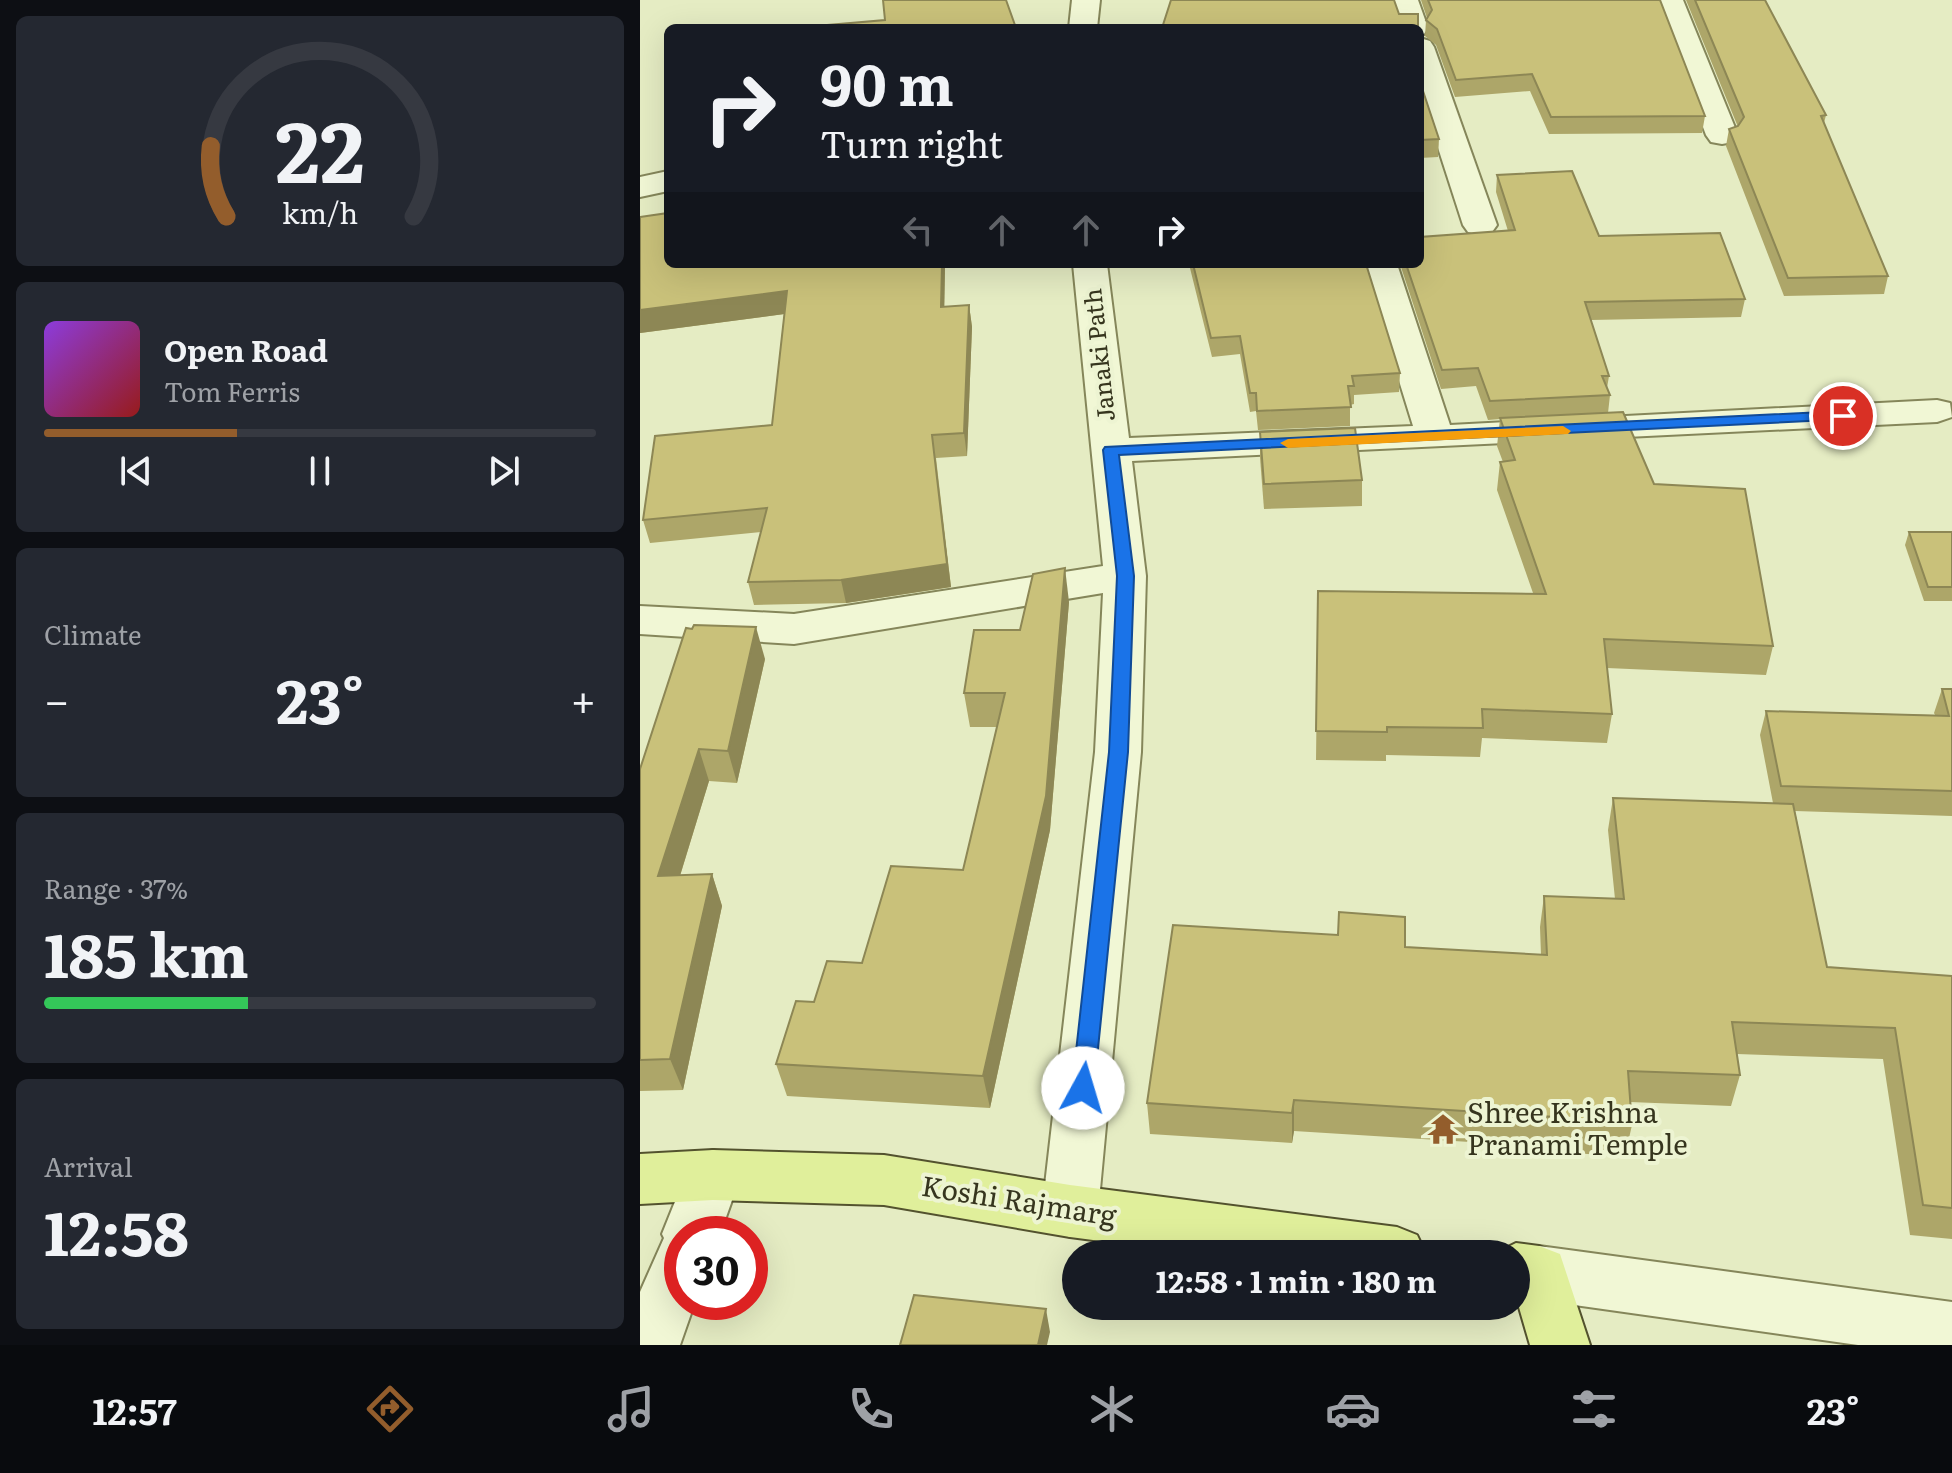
<!DOCTYPE html>
<meta charset="utf-8">
<style>
:root{--surface:#171b24;--page:#242831;--text:#f1f3f6;--muted:#9ea1a6;--line:#363941;--accent:#935d2c}
body{margin:0;font-family:Literata,serif;background:var(--page);color:var(--text);height:100vh;display:flex;flex-direction:column;font-size:30px;white-space:nowrap}
*{box-sizing:border-box;margin:0}
p{font-size:26px;color:var(--muted)}
.icon{flex:none;width:44px;height:44px;fill:none;stroke:currentColor;stroke-width:2;stroke-linecap:round;stroke-linejoin:round}
.map{position:relative;flex:1;overflow:hidden}
.details{display:flex;flex-direction:column;gap:16px;padding:16px;background:#0d0f14;width:640px}
.details>*{flex:none}
.banner{position:absolute;left:24px;top:24px;width:760px;height:244px;border-radius:12px;box-shadow:0 8px 32px #0002;background:#171b24;color:var(--text);overflow:hidden}
.speed{position:absolute;left:24px;top:1216px;display:flex;gap:16px;font-size:40px;font-weight:700;text-align:center}
.speed>*{display:grid;place-content:center;width:104px;height:104px;border-radius:50%;background:var(--surface);box-shadow:0 8px 32px #0002;line-height:1}
.speed .limit{border:12px solid #d22;background:#fff;color:#111}
.pin{position:absolute;display:grid;place-items:center;width:68px;height:68px;color:#fff;margin:-34px;border:4px solid #fff;border-radius:50%;box-shadow:0 2px 8px #0007}
.me{position:absolute;width:88px;margin:-44px;rotate:6deg;stroke-linejoin:round;filter:drop-shadow(0 0 6px #0008)}
.turn{display:flex;align-items:center;gap:28px;height:168px;padding:0 24px;font-size:36px}
.turn .icon{width:104px;height:104px;stroke-width:2.5}
.turn b{display:block;font-size:56px;line-height:68px}
.lanes{display:flex;align-items:center;height:76px;padding:0 24px;background:#0003;justify-content:center;gap:40px;direction:ltr}
.lanes .off{opacity:.35}
.big{font-size:60px;font-weight:700;line-height:1.1}
.details .tile{flex:1;display:flex;flex-direction:column;justify-content:center;gap:12px;min-width:0;padding:0 28px;border-radius:12px;background:var(--page)}
.details .dial{align-items:center;gap:0}
.dial svg{height:208px;overflow:visible;fill:none;stroke:var(--line);stroke-width:7;stroke-linecap:round;text-anchor:middle}
.dial text{fill:var(--text);stroke:none}
.song{display:flex;align-items:center;gap:24px}
.cover{width:96px;height:96px;border-radius:12px;background:linear-gradient(135deg,hsl(270 70% 55%),hsl(0 70% 35%))}
.played{height:8px;border-radius:4px;background:linear-gradient(90deg,var(--accent) 35%,var(--line) 35%)}
.keys{display:flex;justify-content:space-around;direction:ltr}
.heat{display:flex;justify-content:space-between;align-items:center;font-size:44px;direction:ltr}
.charge{height:12px;border-radius:6px;background:linear-gradient(90deg,#34c759 37%,var(--line) 0)}
.trip{position:absolute;left:422px;top:1240px;width:468px;height:80px;border-radius:40px;background:var(--surface);box-shadow:0 8px 32px #0002;font-weight:700;line-height:80px;text-align:center}
.menu{display:flex;height:128px;justify-content:space-around;align-items:center;background:#090b0e;color:var(--muted)}
.menu .icon{width:56px;height:56px}
.menu .active{color:var(--accent)}
.menu b{font-size:36px;color:var(--text)}
main{display:flex;flex:1;min-height:0}
.map>svg:first-child{display:block}
.lines{fill:none;stroke-linecap:round;stroke-linejoin:round}
.street-casing{stroke:#85865a;stroke-width:4}
.primary-casing{stroke:#53522e;stroke-width:4}
.street{fill:#f1f7d5;fill-rule:evenodd}
.primary{fill:#e0ef9b;fill-rule:evenodd}
.wall{fill:#ada669}
.shaded-wall{fill:#8d8755}
.building{fill:#c9c17a;stroke:#8d8755;stroke-width:2}
.route{fill:#1a73e8;stroke:#114b97;stroke-width:2}
.slow{fill:#f59e0b}
.labels{text-anchor:middle;stroke-width:8;stroke-linejoin:round;paint-order:stroke}
.street-label{font-size:24px;fill:#36351e;stroke:#edf4d2}
.near-poi-label{font-size:28px;fill:#36351e;stroke:#edf4d2;text-anchor:start}
.near-street-label{font-size:28px;fill:#36351e;stroke:#edf4d2}
</style>
<main>
<section class="details">
<div class="tile dial"><svg viewBox="0 0 100 80">
<path d="M14 69A42 42 0 1 1 86 69"/>
<path d="M14 69A42 42 0 0 1 8 42" stroke="#935d2c"/>
<text x="50" y="56" font-size="32" font-weight="700">22</text>
<text x="50" y="72" font-size="11">km/h</text>
</svg></div>
<div class="tile">
<div class="song"><i class="cover"></i><div><b>Open Road</b><p>Tom Ferris</p></div></div>
<div class="played"></div>
<div class="keys"><svg class="icon" aria-label="previous" viewBox="0 0 24 24"><path d="M18 5L8 12l10 7zM5 5v14"/></svg><svg class="icon" aria-label="pause" viewBox="0 0 24 24"><path d="M8 5v14M16 5v14"/></svg><svg class="icon" aria-label="next" viewBox="0 0 24 24"><path d="M6 5l10 7-10 7zM19 5v14"/></svg></div>
</div>
<div class="tile"><p>Climate</p>
<div class="heat"><a>−</a><b class="big">23°</b><a>+</a></div>
</div>
<div class="tile"><p>Range · 37%</p><b class="big">185 km</b><div class="charge"></div></div>
<div class="tile"><p>Arrival</p><b class="big">12:58</b></div>
</section>
<div class="map">
<svg width="1312" height="1345" viewBox="0 0 1312 1345">
<rect width="100%" height="100%" fill="#e5ecc3"/>
<g class="lines">
<defs>
<g id="street">
<polygon points="432,0 460,0 457,28 429,28"/>
<polygon points="750,0 778,0 788,28 784,34 780,35 780,28 760,28"/>
<polygon points="1015,0 1043,0 1098,135 1093,142 1082,144 1071,142 1066,135"/>
<polygon points="780,38 790,41 794,47 857,225 852,232 840,235 828,232 823,225 780,92"/>
<polygon points="28,171 28,191 0,197 0,177"/>
<polygon points="433,264 467,264 489,438 773,426 723,264 757,264 810,425 1297,400 1310,403 1312,417 1297,422 492,461 506,576 501,752 458,1211 450,1229 430,1237 410,1229 402,1211 455,752 463,593 154,644 0,634 0,606 154,614 463,566"/>
<polygon points="73,1150 93,1157 101,1175 80,1234 42,1234 42,1302 55,1302 40,1345 0,1345 0,1292 24,1238 22,1234 53,1157"/>
<polygon points="899,1246 1312,1302 1312,1345 1218,1345 899,1300 878,1292 878,1254"/>
</g>
<g id="primary">
<polygon points="73,1150 244,1155 430,1185 757,1227 777,1235 786,1254 560,1254 430,1237 244,1205 73,1200 0,1204 0,1154"/>
<polygon points="876,1243 899,1246 920,1254 950,1345 890,1345 876,1297 876,1254 854,1254"/>
</g>
</defs>
<use href="#street" class="street-casing"/>
<use href="#primary" class="primary-casing"/>
<use href="#street" class="street"/>
<use href="#primary" class="primary"/>
</g>
<g class="wall">
<polygon points="781,0 1020,0 1065,116 1062,133 909,134 890,91 815,97 796,45 785,36 786,20 787,18"/>
<polygon points="1046,0 1125,0 1186,115 1184,123 1248,276 1244,294 1144,296 1086,146 1089,129 1098,127"/>
<polygon points="780,82 799,139 798,157 780,158"/>
<polygon points="857,175 959,236 1105,299 1101,317 951,320 969,376 967,388 970,395 968,413 1014,484 1133,646 1126,675 967,668 972,714 967,743 842,738 840,757 746,755 746,761 676,760 678,591 893,593 857,490 860,462 863,462 857,446 860,419 848,420 836,386 801,389 760,264 780,264 868,231 856,192"/>
<polygon points="0,217 28,264 305,264 304,307 329,305 332,327 327,456 296,458 311,587 206,603 114,605 108,582 121,532 10,543 3,520 132,425 144,314 0,333"/>
<polygon points="549,264 726,264 760,373 759,392 714,395 714,404 710,405 710,426 618,430 616,411 610,412 600,354 572,357"/>
<polygon points="620,432 722,480 722,506 624,509 620,458"/>
<polygon points="1269,532 1312,532 1312,601 1284,601 1265,545"/>
<polygon points="429,602 410,830 350,1108 147,1096 136,1064 174,1002 222,963 323,870 357,727 330,727 324,693 380,630"/>
<polygon points="125,659 97,783 69,781 40,876 72,874 82,906 43,1090 0,1091 0,769"/>
<polygon points="1302,689 1312,689 1312,816 1155,811 1187,967 1312,976 1312,1239 1270,1235 1243,1059 1097,1054 1100,1075 1091,1106 990,1102 992,1125 985,1156 910,1152 910,1147 654,1131 652,1143 510,1134 507,1103 765,947 901,955 900,927 904,896 975,899 968,830 973,798 1133,803 1120,735 1126,711 1295,715 1294,713"/>
</g>
<g class="shaded-wall">
<polygon points="302,264 305,264 304,329 301,307"/>
<polygon points="147,291 152,313 0,333 0,310"/>
<polygon points="329,305 332,327 327,456 324,433"/>
<polygon points="292,435 311,587 206,603 201,580"/>
<polygon points="425,568 429,602 410,830 350,1108 343,1076"/>
<polygon points="116,627 125,659 97,783 88,751"/>
<polygon points="59,749 69,781 30,908 18,876"/>
<polygon points="72,874 82,906 43,1090 30,1059"/>
<polygon points="654,1100 654,1131 652,1143 652,1113"/>
<polygon points="406,1309 410,1332 407,1345 398,1345"/>
</g>
<g class="building">
<polygon points="243,0 366,0 376,28 188,28 188,25 245,20"/>
<polygon points="531,0 754,0 759,14 778,14 778,28 522,28"/>
<polygon points="788,0 1020,0 1065,116 911,117 892,74 816,80 797,29 786,20 792,10"/>
<polygon points="1055,0 1125,0 1186,115 1181,116 1248,276 1148,278 1089,129 1098,126 1104,117"/>
<polygon points="780,82 799,139 780,140"/>
<polygon points="932,171 959,236 1080,233 1105,299 945,302 969,376 962,376 970,395 850,401 838,368 802,370 766,264 780,264 780,237 875,230 857,175"/>
<polygon points="28,213 28,264 302,264 301,307 329,305 324,433 292,435 307,564 201,580 108,582 127,508 3,520 15,436 132,425 147,291 0,310 0,217"/>
<polygon points="553,264 726,264 760,373 712,376 714,386 708,386 711,407 617,411 616,393 610,393 600,336 571,338"/>
<polygon points="983,412 1014,484 1105,489 1133,646 964,639 972,714 842,709 843,728 747,727 747,732 676,731 678,591 906,594 860,462 875,460 860,418"/>
<polygon points="715,428 722,480 624,484 620,432"/>
<polygon points="1269,532 1312,532 1312,587 1288,587"/>
<polygon points="425,568 406,796 343,1076 136,1064 156,1001 174,1002 187,961 222,963 251,866 323,870 365,693 324,693 334,630 380,630 393,574"/>
<polygon points="54,625 116,627 88,751 59,749 18,876 72,874 30,1059 0,1060 0,769 46,628 52,629"/>
<polygon points="1302,689 1312,689 1312,791 1141,786 1126,711 1309,716"/>
<polygon points="973,798 1153,804 1187,967 1312,976 1312,1208 1283,1205 1255,1028 1092,1022 1100,1075 988,1071 992,1125 915,1122 915,1117 654,1100 652,1113 507,1103 533,925 698,935 699,912 765,917 765,947 907,955 904,896 984,899"/>
<polygon points="274,1295 406,1309 398,1345 260,1345"/>
</g>
<polygon class="route" points="1203,411 1209,413 1209,419 479,455 494,576 488,752 454,1088 451,1095 443,1098 435,1095 432,1088 469,752 477,576 463,450 465,447"/>
<polygon class="slow" points="923,426 931,431 928,434 648,448 640,443 648,439"/>
<defs>
<symbol id="temple-bare" viewBox="-9 -9 18 18"><path d="M0-6L5-2H3V0L6.5 2.5H4V6H1.5V3h-3V6H-4V2.5H-6.5L-3 0V-2H-5Z" fill="#935d2c" stroke="#edf4d2" stroke-width="2.5" paint-order="stroke"/></symbol>
</defs>
<g fill-rule="evenodd">
<use href="#temple-bare" x="781" y="1107" width="44" height="44"/>
</g>
<g class="labels">
<g class="street-label">
<text transform="translate(460 355) rotate(-96)" y="8">Janaki Path</text>
</g>
<g class="near-poi-label">
<text x="827" y="1123">Shree Krishna<tspan x="827" dy="32">Pranami Temple</tspan></text>
</g>
<g class="near-street-label">
<text transform="translate(379 1201) rotate(9)" y="10">Koshi Rajmarg</text>
</g>
</g>
</svg>
<div class="speed"><div class="limit">30</div></div>
<div class="pin" style="left:1203px;top:416px;background:#d93025"><svg class="icon" aria-label="arrive" viewBox="0 0 24 24"><path d="M6 21V4h12l-3 4 3 4H6"/></svg></div>
<svg class="me" style="left:443px;top:1088px" viewBox="-20 -20 40 40"><circle r="19" fill="#fff"/><path d="M0-13L10 11 0 6-10 11z" fill="#1a73e8"/></svg>
<div class="trip">12:58 · 1 min · 180 m</div>
<div class="banner">
<div class="turn"><svg class="icon" aria-label="right" viewBox="0 0 24 24"><path d="M7 20v-9h11M14 6l5 5-5 5"/></svg><div><b>90 m</b>Turn right</div></div>
<div class="lanes"><svg class="icon off" aria-label="left" viewBox="0 0 24 24"><path d="M17 20v-9H6M10 6l-5 5 5 5"/></svg><svg class="icon off" aria-label="ahead" viewBox="0 0 24 24"><path d="M12 20V5M6 11l6-6 6 6"/></svg><svg class="icon off" aria-label="ahead" viewBox="0 0 24 24"><path d="M12 20V5M6 11l6-6 6 6"/></svg><svg class="icon" aria-label="right" viewBox="0 0 24 24"><path d="M7 20v-9h11M14 6l5 5-5 5"/></svg></div>
</div>
</div>
</main>
<nav class="menu">
<b>12:57</b>
<svg class="icon active" aria-label="directions" viewBox="0 0 24 24"><path d="M12 3l9 9-9 9-9-9zM9 14v-3h6M13 9l2 2-2 2"/></svg>
<svg class="icon" aria-label="music" viewBox="0 0 24 24"><path d="M9 18V5l10-2v13"/><circle cx="6" cy="18" r="3"/><circle cx="16" cy="16" r="3"/></svg>
<svg class="icon" aria-label="phone" viewBox="0 0 24 24"><path d="M5 4h4l2 5-3 2q2 4 5 5l2-3 5 2v4C11 20 4 13 5 4z"/></svg>
<svg class="icon" aria-label="climate" viewBox="0 0 24 24"><path d="M12 3v18M4 7l16 10M4 17L20 7"/></svg>
<svg class="icon" aria-label="car" viewBox="0 0 24 24"><path d="M5 17H2v-5l4-1 3-4h7l3 4 3 1v5h-3M9 17h6M6 11h13"/><circle cx="7" cy="17" r="2"/><circle cx="17" cy="17" r="2"/></svg>
<svg class="icon" aria-label="filters" viewBox="0 0 24 24"><path d="M4 7h16M4 17h16"/><circle cx="9" cy="7" r="2"/><circle cx="15" cy="17" r="2"/></svg>
<b>23°</b>
</nav>
